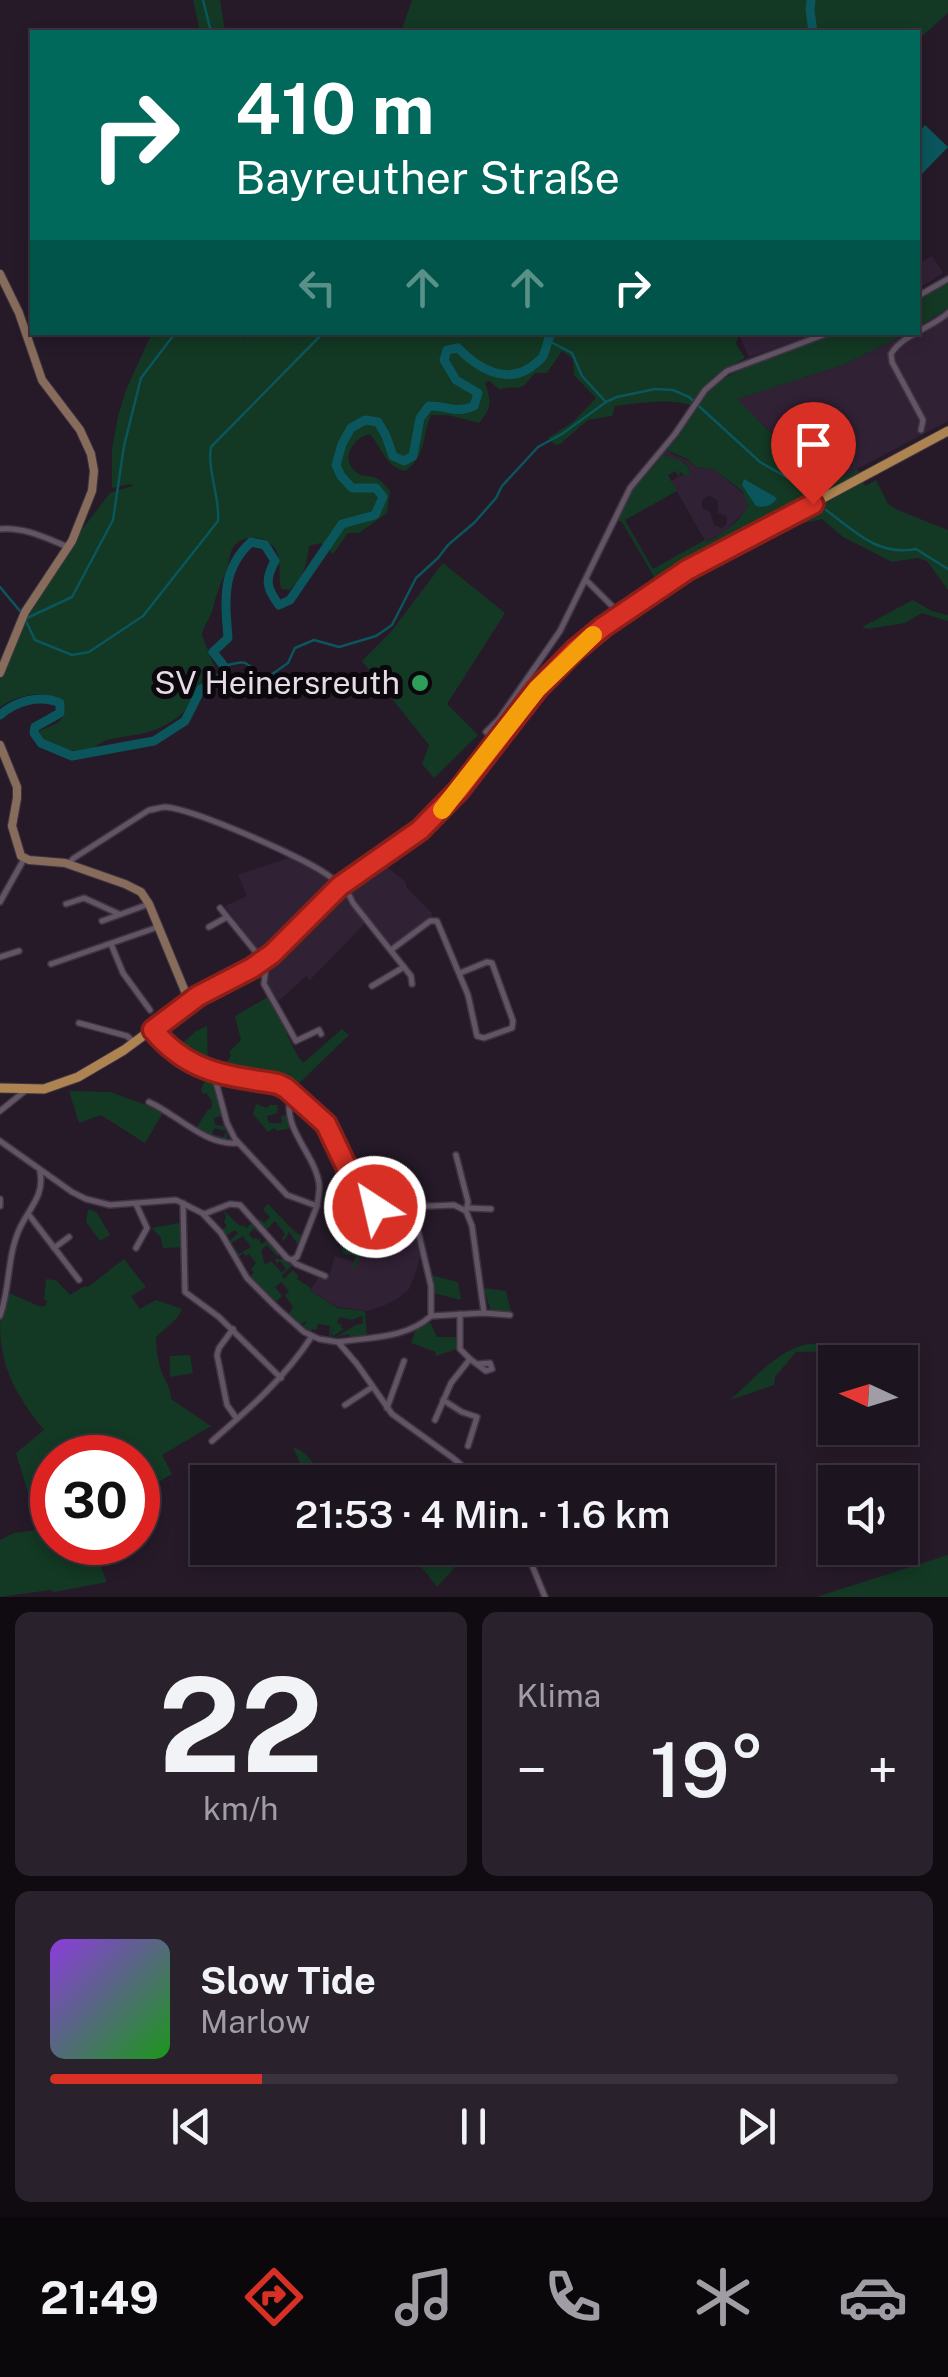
<!DOCTYPE html>
<html lang="de">
<meta charset="utf-8">
<style>
:root{--surface:#1c141f;--page:#29212c;--text:#f1f3f6;--muted:#a09ea4;--line:#3a333d;--accent:#d93025}
body{margin:0;font-family:"Public Sans",sans-serif;background:var(--page);color:var(--text);height:100vh;display:flex;flex-direction:column;font-size:38px;white-space:nowrap}
*{box-sizing:border-box;margin:0}
p{font-size:32px;color:var(--muted)}
.icon{flex:none;width:55px;height:55px;fill:none;stroke:currentColor;stroke-width:2;stroke-linecap:round;stroke-linejoin:round}
.map{position:relative;height:1597px;overflow:hidden}
.side{display:flex;flex-direction:column;gap:15px;padding:15px;background:#0f0b11;flex:1}
.side>*{flex:none}
.guide{position:absolute;left:30px;top:30px;width:890px;height:305px;border-radius:0px;box-shadow:0 5px 15px #0003,0 0 0 2px var(--line);background:#00695c;color:#fff;overflow:hidden}
.needle{width:65px;rotate:274deg}
.tools{position:absolute;left:818px;top:1345px;display:grid;gap:20px}
.tools a{display:grid;place-items:center;width:100px;height:100px;border-radius:0px;background:var(--surface);box-shadow:0 5px 15px #0003,0 0 0 2px var(--line);font-size:50px}
.speed{position:absolute;left:30px;top:1435px;display:flex;gap:20px;font-size:50px;font-weight:700;text-align:center}
.speed>*{display:grid;place-content:center;width:130px;height:130px;border-radius:50%;background:var(--surface);box-shadow:0 5px 15px #0003,0 0 0 2px var(--line);line-height:1}
.speed .limit{border:15px solid #d22;background:#fff;color:#111}
.pin{position:absolute;display:grid;place-items:center;width:85px;height:85px;color:#fff;margin:-102px -42px;border-radius:50% 50% 50% 0;rotate:-45deg;box-shadow:0 0 10px #0007}
.pin .icon{rotate:45deg}
.me{position:absolute;width:110px;margin:-55px;rotate:325deg;stroke-linejoin:round;filter:drop-shadow(0 0 8px #0008)}
.turn{display:flex;align-items:center;gap:35px;height:210px;padding:0 40px;font-size:45px}
.turn .icon{width:130px;height:130px;stroke-width:2.5}
.turn b{display:block;font-size:70px;line-height:85px}
.lanes{display:flex;align-items:center;height:95px;padding:0 40px;background:#0003;justify-content:center;gap:50px;direction:ltr}
.lanes .off{opacity:.35}
.big{font-size:75px;font-weight:600;line-height:1.1}
.side .tile{flex:1;display:flex;flex-direction:column;justify-content:center;gap:15px;min-width:0;padding:0 35px;border-radius:15px;background:var(--page)}
.side .dial{align-items:center;gap:0}
.dial b{font-size:130px;line-height:1}
.song{display:flex;align-items:center;gap:30px}
.cover{width:120px;height:120px;border-radius:15px;background:linear-gradient(135deg,hsl(270 70% 55%),hsl(120 70% 35%))}
.played{height:10px;border-radius:5px;background:linear-gradient(90deg,var(--accent) 25%,var(--line) 25%)}
.keys{display:flex;justify-content:space-around;direction:ltr}
.heat{display:flex;justify-content:space-between;align-items:center;font-size:55px;direction:ltr}
.side .tiles{flex:1;display:grid;gap:15px;grid-template-columns:1fr 1fr}
.tile:last-child{grid-column:span 2}
.trip{position:absolute;left:190px;top:1465px;width:585px;height:100px;border-radius:0px;background:var(--surface);box-shadow:0 5px 15px #0003,0 0 0 2px var(--line);font-weight:600;line-height:100px;text-align:center}
.menu{display:flex;height:160px;justify-content:space-around;align-items:center;background:#0b080c;color:var(--muted)}
.menu .icon{width:70px;height:70px}
.menu .active{color:var(--accent)}
.menu b{font-size:45px;color:var(--text)}
.map>svg:first-child{display:block}
.built{fill:#312135;fill-rule:evenodd}
.green{fill:#133823;fill-rule:evenodd}
.water{fill:#0a565c}
.lines{fill:none;stroke-linecap:round;stroke-linejoin:round}
.stream{stroke:#0a565c;stroke-width:2.5}
.river{stroke:#0a565c;stroke-width:9}
.street-casing{stroke:#3e3440;stroke-width:8}
.secondary-casing{stroke:#3e3440;stroke-width:10}
.primary-casing{stroke:#3e3440;stroke-width:11}
.street{stroke:#625465;stroke-width:5}
.secondary{stroke:#886c5b;stroke-width:8}
.primary{stroke:#ad8451;stroke-width:9}
.route-casing{stroke:#8d1f18;stroke-width:25}
.route{stroke:#d93025;stroke-width:18}
.slow{stroke:#f59e0b;stroke-width:18}
.leisure-dot{fill:#2e9e5b;stroke:#0c070d;stroke-width:4}
.labels{text-anchor:middle;stroke-width:10;stroke-linejoin:round;paint-order:stroke}
.poi-label{font-size:32px;fill:#e5dce6;stroke:#0c070d;text-anchor:end}
</style>
<div class="map">
<svg width="948" height="1597" viewBox="0 0 948 1597">
<rect width="100%" height="100%" fill="#261a29"/>
<g class="built">
<polygon points="932,256 943,273 918,289 918,264"/>
<polygon points="948,308 948,421 840,478 825,478 795,455 736,399 843,365 908,333 918,332 918,327"/>
<polygon points="738,333 819,333 749,357"/>
<path d="M668 449 672 454 687 460 696 467 714 469 746 496 748 505 745 511 727 530 706 542 671 481 684 474H690L689 467 684 462 662 456ZM710 495 718 501V513L727 517V524L722 528 714 525 710 512 702 508V500Z"/>
<polygon points="291,857 344,887 380,862 406,882 406,887 432,913 432,916 392,945 369,919 310,980 306,976 279,1001 266,984 267,963 225,906 247,896 238,875"/>
<polygon points="372,1209 408,1209 420,1256 415,1275 409,1289 397,1299 383,1306 367,1311 338,1307 310,1291 321,1273 329,1276 335,1256 354,1262"/>
</g>
<g class="green">
<polygon points="193,0 220,0 225,32 200,32"/>
<polygon points="412,0 948,0 948,13 918,40 918,32 401,32"/>
<polygon points="948,281 948,308 918,327 918,301"/>
<path d="M251 332 739 333 736 344 745 358C720 372 708 381 692 405 666 398 641 403 615 406L612 416 588 420 560 444 555 445 548 438 573 422 596 398 574 375 573 359 562 351 547 373H535C531 377 527 383 523 386 516 390 510 385 500 390L489 381 485 382C491 402 493 406 479 423L448 415H431C422 437 426 457 405 471 386 467 382 448 370 434 354 437 340 458 355 471 367 482 373 468 390 491L387 513 359 533H348L333 554 321 543 309 546C307 564 304 578 289 590L281 589C278 577 282 561 276 550 268 535 244 533 234 546 229 553 230 561 227 569 225 576 220 583 218 591 215 598 214 607 211 614 207 623 203 627 202 636 208 647 209 657 216 669 212 673 208 676 204 679 194 691 192 707 178 717 155 734 138 734 112 739 102 740 99 745 91 749 77 756 50 745 40 736L39 731C56 724 68 722 64 701 45 689 18 694 0 707V679L21 624 76 537 110 493 132 486V484L112 488V449L118 416 126 390 152 333H236L244 338Z"/>
<path d="M840 333H908L843 365 737 399C754 415 808 473 828 478 839 481 848 474 857 469L860 474 663 581 625 606 619 605 654 577 622 522 617 520 631 492 711 387 726 377 751 365ZM667 450 687 459 696 467 714 469 743 492 748 505C740 523 723 533 707 542L705 540 653 569 625 520 677 491 668 475 675 471 679 477 680 472 686 476 690 475C691 461 675 459 663 455Z"/>
<polygon points="876,480 888,504 900,511 948,530 948,590 927,561 917,558 892,562 843,537 822,519 789,526 786,521 863,481 865,486"/>
<polygon points="443,563 505,613 447,704 478,735 434,778 422,764 429,745 362,661 390,633"/>
<polygon points="913,600 932,611 948,615 948,621 922,613 905,623 868,629 862,627"/>
<path d="M268 997C283 1016 288 1045 303 1063L342 1029 349 1035 291 1091 287 1087 222 1075 223 1067 231 1056 229 1052 241 1040 235 1016Z"/>
<polygon points="207,1026 208,1069 176,1049 196,1031"/>
<polygon points="209,1073 213,1077 222,1116 214,1118 215,1125 225,1126 226,1131 214,1128 212,1134 223,1137 226,1132 228,1137 225,1139 207,1134 197,1127 207,1111 212,1107 211,1099 206,1093 203,1094 201,1089"/>
<polygon points="69,1091 110,1092 164,1111 145,1143 101,1115 79,1123"/>
<polygon points="256,1104 267,1108 270,1105 278,1105 277,1113 267,1116 269,1123 282,1123 281,1116 287,1115 291,1128 277,1131 274,1128 268,1132 253,1114"/>
<polygon points="268,1204 293,1230 303,1237 299,1246 289,1232 284,1241 282,1238 285,1234 275,1221 266,1230 258,1221 260,1219 264,1223 270,1217 263,1209"/>
<polygon points="91,1210 97,1213 110,1235 100,1241 86,1222 88,1210"/>
<polygon points="223,1210 240,1226 243,1225 247,1228 253,1221 261,1231 259,1233 254,1228 249,1234 253,1239 256,1238 258,1240 262,1237 259,1241 262,1244 268,1239 281,1253 277,1256 267,1245 261,1250 265,1265 271,1261 282,1273 286,1269 280,1261 277,1263 275,1260 277,1258 280,1260 284,1256 292,1266 282,1275 284,1279 293,1270 298,1276 297,1279 311,1288 310,1291 338,1308 365,1311 367,1335 350,1338 349,1334 336,1337 356,1325 363,1323 362,1316 352,1320 340,1317 337,1323 342,1325 341,1328 344,1329 332,1337 333,1326 330,1339 321,1337 329,1336 330,1326 318,1324 316,1330 312,1329 311,1333 302,1328 307,1321 298,1325 288,1316 293,1306 285,1296 289,1291 281,1282 275,1287 282,1296 275,1303 249,1277 254,1273 251,1269 256,1263 249,1254 246,1256 243,1253 237,1259 232,1249 234,1247 239,1254 251,1247 243,1236 230,1244 228,1242 238,1233 235,1230 226,1236 222,1230 227,1226 224,1223 226,1216"/>
<polygon points="329,1219 361,1223 360,1243 368,1221 372,1222 355,1269 352,1268 356,1256 344,1254"/>
<polygon points="184,1222 185,1247 163,1248 161,1238 152,1228"/>
<path d="M124 1259 146 1287 131 1296 140 1309 156 1300 182 1309 177 1318 156 1337C156 1349 158 1362 162 1373 166 1384 171 1387 171 1399L211 1426 162 1455 172 1474 138 1494V1458H68L65 1454V1457L52 1458V1507L47 1509 52 1542 91 1543 107 1582 55 1592 50 1590 0 1597V1540L14 1533 36 1530 32 1506 16 1453 44 1430C17 1396 0 1369 0 1323 1 1313 6 1303 9 1293L41 1307 46 1305 47 1300H44L46 1279 56 1280 70 1295 85 1286 88 1287Z"/>
<polygon points="430,1275 458,1282 461,1300 433,1293"/>
<polygon points="483,1288 506,1291 511,1312 491,1310"/>
<polygon points="430,1322 437,1337 457,1337 457,1349 435,1356 436,1352 411,1343 416,1329"/>
<path d="M809 1344 868 1347V1351L796 1352 775 1377 774 1385 730 1400C752 1381 779 1348 809 1344Z"/>
<polygon points="190,1355 193,1373 170,1377 170,1356"/>
<path d="M293 1447C311 1453 315 1470 328 1482H308Z"/>
<polygon points="412,1548 494,1548 471,1564 465,1556 437,1587 409,1551"/>
<polygon points="948,1555 948,1597 816,1597"/>
</g>
<g class="water">
<polygon points="925,125 948,147 918,178 918,134"/>
<path d="M744 479 777 498C773 506 763 508 756 506L742 485Z"/>
</g>
<g class="lines">
<g class="stream">
<polyline points="203,0 211,32"/>
<path d="M176 332 141 378 124 446 113 520 72 597 25 619 35 640 72 655 89 652 143 616 218 521C220 496 207 471 211 447L324 332"/>
<polyline points="547,340 572,353 582,376 605,401"/>
<path d="M826 510C856 532 877 556 916 549L948 569"/>
<polyline points="0,587 20,611"/>
<path d="M224 666C249 659 244 662 262 676"/>
<polyline points="268,677 288,663 295,648 314,640 339,647 376,636 392,625 416,578 438,558 448,545 475,522 496,498 502,486 538,447 562,434 606,402 617,397 655,389 673,390 689,397 760,462 802,486"/>
</g>
<g class="river">
<polyline points="811,0 810,10 813,32"/>
<path d="M0 715C16 701 40 694 60 703V713L35 727 34 733 41 743 72 756 154 741 185 721 201 689 224 675V666L213 652 228 638C225 600 221 570 251 542L265 545 275 561C264 580 267 589 279 605L290 600 342 524 375 515 383 497 376 488H352L341 476 336 465 342 444 351 428 365 420 378 422 386 436 393 456 404 461 413 456 420 418 429 406C449 406 456 414 474 406L478 393 456 380 444 360 447 350 458 348C477 368 506 385 531 367 535 364 541 360 543 356 547 348 547 340 552 332"/>
</g>
<defs>
<g id="street">
<polyline points="918,296 948,279"/>
<path d="M921 430 923 420 892 362 891 354C902 335 931 328 948 313"/>
<path d="M0 529C25 527 46 538 68 547"/>
<polyline points="587,581 620,614"/>
<polyline points="486,732 499,719 560,631 630,488 675,434 705,390 727,371 831,332"/>
<path d="M68 864 74 858 149 810C153 810 161 807 165 807 194 809 311 860 333 879 341 886 349 892 353 903L411 976 412 984"/>
<polyline points="0,902 24,859"/>
<polyline points="66,904 84,898 119,914"/>
<polyline points="220,908 263,961 266,966 264,984 296,1041 319,1030 321,1034"/>
<polyline points="102,921 149,904"/>
<polyline points="209,927 227,917"/>
<polyline points="111,944 123,973 150,1010"/>
<polyline points="391,950 430,921 437,921 468,995 477,1036 484,1038 512,1028 513,1021 492,963 487,962 460,973"/>
<polyline points="0,957 19,951"/>
<polyline points="51,964 158,927"/>
<polyline points="372,986 404,967"/>
<polyline points="79,1023 127,1036 135,1043"/>
<path d="M153 1030C192 1074 225 1075 278 1084L286 1088 326 1125 359 1193 370 1205 384 1208 454 1205 466 1211 472 1226 484 1313"/>
<path d="M292 1093C279 1126 314 1152 319 1183 320 1190 318 1199 317 1206"/>
<path d="M149 1102C178 1115 205 1146 238 1143"/>
<polyline points="0,1111 25,1091"/>
<polyline points="0,1141 72,1192 86,1199 110,1205 176,1200 202,1213 221,1233 247,1278 276,1307 304,1332 319,1339 338,1342 357,1364 392,1414 453,1458 481,1482"/>
<polyline points="456,1155 468,1202 466,1211"/>
<polyline points="0,1199 0,1206"/>
<polyline points="183,1203 185,1292 219,1317 281,1378"/>
<polyline points="136,1204 147,1228 136,1248"/>
<polyline points="468,1208 491,1209"/>
<polyline points="204,1214 230,1204 240,1205 287,1258 292,1260 297,1257 317,1206 287,1195 235,1139 227,1123 216,1082 216,1074"/>
<polyline points="29,1215 79,1280"/>
<polyline points="54,1248 69,1237"/>
<polyline points="292,1260 296,1264 325,1276"/>
<path d="M0 1316C10 1289 7 1257 19 1230 28 1209 45 1196 40 1172"/>
<polyline points="431,1316 484,1313 510,1315"/>
<polyline points="233,1329 219,1348 217,1355 227,1405 237,1419"/>
<path d="M338 1342C370 1337 405 1339 431 1316V1286L412 1205"/>
<polyline points="470,1359 486,1371 492,1369 490,1363 478,1364"/>
<polyline points="443,1400 462,1412 477,1417 468,1446"/>
<polyline points="345,1405 371,1388"/>
<polyline points="387,1408 404,1361"/>
<polyline points="435,1420 451,1383 470,1359 460,1349 460,1314"/>
<path d="M212 1441C249 1409 285 1378 312 1336"/>
<polyline points="525,1548 545,1597"/>
</g>
<g id="secondary">
<polyline points="0,274 19,313 42,380 80,430 91,454 94,471 92,491 72,541 25,612 0,673"/>
<polyline points="0,745 17,787 17,798 12,826 21,856 29,860 65,863 125,884 141,892 149,904 189,1001"/>
</g>
<polyline id="primary" points="0,1088 44,1089 78,1077 124,1050 197,996 263,961 283,945 339,886 412,836 432,820 467,780 537,689 574,651 603,627 642,599 687,571 948,431"/>
</defs>
<use href="#street" class="street-casing"/>
<use href="#secondary" class="secondary-casing"/>
<use href="#primary" class="primary-casing"/>
<use href="#street" class="street"/>
<use href="#secondary" class="secondary"/>
<use href="#primary" class="primary"/>
</g>
<g class="lines">
<defs>
<path id="route" d="M375 1207 366 1202 359 1193 326 1124 286 1088 278 1084C226 1075 190 1074 153 1030L198 996 252 968 272 954 340 886 420 830 459 790 537 689 574 651 603 627 687 570 813 504"/>
</defs>
<use href="#route" class="route-casing"/>
<use href="#route" class="route"/>
<polyline class="slow" points="442,810 537,689 593,635"/>
</g>
<circle class="leisure-dot" cx="420" cy="683" r="10"/>
<g class="labels">
<g class="poi-label">
<text x="400" y="694">SV Heinersreuth</text>
</g>
</g>
</svg>
<div class="tools">
<a><svg class="needle" viewBox="-14 -14 28 28"><path d="M0-13l5 13h-10z" fill="#e53935"/><path d="M0 13l5-13h-10z" fill="#a09ea4"/></svg></a>
<a><svg class="icon" aria-label="sound" viewBox="0 0 24 24"><path d="M4 9h4l5-4v14l-5-4H4zM17 9q2 3 0 6"/></svg></a>
</div>
<div class="speed"><div class="limit">30</div></div>
<div class="pin" style="left:813px;top:504px;background:#d93025"><svg class="icon" aria-label="arrive" viewBox="0 0 24 24"><path d="M6 21V4h12l-3 4 3 4H6"/></svg></div>
<svg class="me" style="left:375px;top:1207px" viewBox="-20 -20 40 40"><circle r="17" fill="#d93025" stroke="#fff" stroke-width="3"/><path d="M0-11L8 9 0 5-8 9z" fill="#fff"/></svg>
<div class="trip">21:53 · 4 Min. · 1.6 km</div>
<div class="guide">
<div class="turn"><svg class="icon" aria-label="right" viewBox="0 0 24 24"><path d="M7 20v-9h11M14 6l5 5-5 5"/></svg><div><b>410 m</b>Bayreuther Straße</div></div>
<div class="lanes"><svg class="icon off" aria-label="left" viewBox="0 0 24 24"><path d="M17 20v-9H6M10 6l-5 5 5 5"/></svg><svg class="icon off" aria-label="ahead" viewBox="0 0 24 24"><path d="M12 20V5M6 11l6-6 6 6"/></svg><svg class="icon off" aria-label="ahead" viewBox="0 0 24 24"><path d="M12 20V5M6 11l6-6 6 6"/></svg><svg class="icon" aria-label="right" viewBox="0 0 24 24"><path d="M7 20v-9h11M14 6l5 5-5 5"/></svg></div>
</div>
</div>
<section class="side">
<div class="tiles">
<div class="tile dial"><b>22</b><p>km/h</p></div>
<div class="tile"><p>Klima</p>
<div class="heat"><a>−</a><b class="big">19°</b><a>+</a></div>
</div>
<div class="tile">
<div class="song"><i class="cover"></i><div><b>Slow Tide</b><p>Marlow</p></div></div>
<div class="played"></div>
<div class="keys"><svg class="icon" aria-label="previous" viewBox="0 0 24 24"><path d="M18 5L8 12l10 7zM5 5v14"/></svg><svg class="icon" aria-label="pause" viewBox="0 0 24 24"><path d="M8 5v14M16 5v14"/></svg><svg class="icon" aria-label="next" viewBox="0 0 24 24"><path d="M6 5l10 7-10 7zM19 5v14"/></svg></div>
</div>
</div>
</section>
<nav class="menu">
<b>21:49</b>
<svg class="icon active" aria-label="directions" viewBox="0 0 24 24"><path d="M12 3l9 9-9 9-9-9zM9 14v-3h6M13 9l2 2-2 2"/></svg>
<svg class="icon" aria-label="music" viewBox="0 0 24 24"><path d="M9 18V5l10-2v13"/><circle cx="6" cy="18" r="3"/><circle cx="16" cy="16" r="3"/></svg>
<svg class="icon" aria-label="phone" viewBox="0 0 24 24"><path d="M5 4h4l2 5-3 2q2 4 5 5l2-3 5 2v4C11 20 4 13 5 4z"/></svg>
<svg class="icon" aria-label="climate" viewBox="0 0 24 24"><path d="M12 3v18M4 7l16 10M4 17L20 7"/></svg>
<svg class="icon" aria-label="car" viewBox="0 0 24 24"><path d="M5 17H2v-5l4-1 3-4h7l3 4 3 1v5h-3M9 17h6M6 11h13"/><circle cx="7" cy="17" r="2"/><circle cx="17" cy="17" r="2"/></svg>
</nav>
